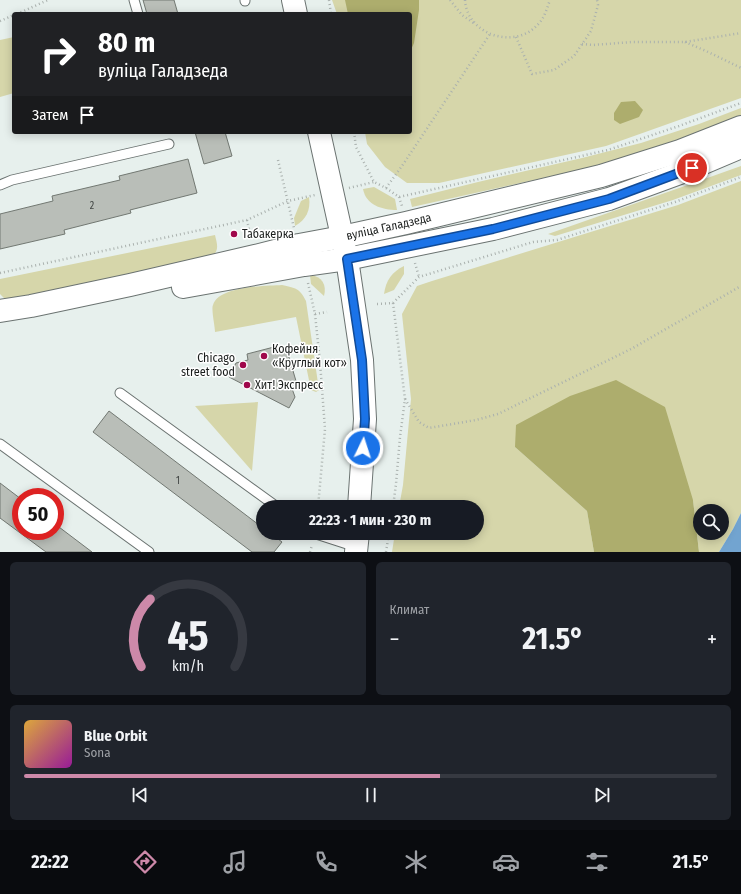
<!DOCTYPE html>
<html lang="ru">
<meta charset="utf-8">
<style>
:root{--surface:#171b24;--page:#20242c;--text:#f1f3f6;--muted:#9ea1a6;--line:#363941;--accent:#cd89a9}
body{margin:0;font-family:"Fira Sans Condensed",sans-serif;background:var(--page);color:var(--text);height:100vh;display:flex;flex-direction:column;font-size:15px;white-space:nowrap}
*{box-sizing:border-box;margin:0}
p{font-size:13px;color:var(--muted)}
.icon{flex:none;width:22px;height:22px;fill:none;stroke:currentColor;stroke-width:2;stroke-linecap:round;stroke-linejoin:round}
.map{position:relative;height:552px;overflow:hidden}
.panel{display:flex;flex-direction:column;gap:10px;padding:10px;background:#0d0f14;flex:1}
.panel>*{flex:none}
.guide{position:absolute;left:12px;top:12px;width:400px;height:122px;border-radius:4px;box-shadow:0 2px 10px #0003;background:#202124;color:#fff;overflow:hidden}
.controls{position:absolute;left:693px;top:504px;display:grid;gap:8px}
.controls a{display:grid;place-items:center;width:36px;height:36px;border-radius:50%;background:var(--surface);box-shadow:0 2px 10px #0003;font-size:20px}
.speed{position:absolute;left:12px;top:488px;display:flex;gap:8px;font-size:20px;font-weight:700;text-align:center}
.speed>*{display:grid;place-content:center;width:52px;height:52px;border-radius:50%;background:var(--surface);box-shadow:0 2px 10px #0003;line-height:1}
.speed .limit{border:6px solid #d22;background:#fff;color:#111}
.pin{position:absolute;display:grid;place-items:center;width:34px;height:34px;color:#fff;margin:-17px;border:2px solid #fff;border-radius:50%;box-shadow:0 1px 4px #0007}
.me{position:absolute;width:44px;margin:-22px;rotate:4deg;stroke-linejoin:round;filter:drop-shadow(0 0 3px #0008)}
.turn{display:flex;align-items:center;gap:14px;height:84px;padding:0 20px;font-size:18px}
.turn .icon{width:52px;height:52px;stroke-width:2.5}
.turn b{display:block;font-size:28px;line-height:34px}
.then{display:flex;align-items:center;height:38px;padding:0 20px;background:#0003;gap:8px;font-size:15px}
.big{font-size:30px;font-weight:700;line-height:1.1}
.panel .tile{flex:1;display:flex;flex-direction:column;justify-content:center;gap:6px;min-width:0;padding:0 14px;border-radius:6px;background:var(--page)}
.panel .dial{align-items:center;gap:0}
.dial svg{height:104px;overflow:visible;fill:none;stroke:var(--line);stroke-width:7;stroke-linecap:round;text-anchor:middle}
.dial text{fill:var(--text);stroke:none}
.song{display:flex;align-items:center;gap:12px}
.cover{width:48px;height:48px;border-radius:6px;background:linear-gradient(135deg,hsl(40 70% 55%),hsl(300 70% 35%))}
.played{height:4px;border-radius:2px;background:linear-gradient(90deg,var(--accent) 60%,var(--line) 60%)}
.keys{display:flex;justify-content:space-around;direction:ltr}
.heat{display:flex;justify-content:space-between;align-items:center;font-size:22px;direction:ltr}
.panel .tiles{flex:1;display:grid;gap:10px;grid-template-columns:1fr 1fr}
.tile:last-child{grid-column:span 2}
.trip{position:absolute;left:256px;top:500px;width:228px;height:40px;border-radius:20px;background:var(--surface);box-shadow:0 2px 10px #0003;font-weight:700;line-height:40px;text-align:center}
.menu{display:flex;height:64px;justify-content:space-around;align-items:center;background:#090b0e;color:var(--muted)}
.menu .icon{width:28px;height:28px}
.menu .active{color:var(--accent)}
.menu b{font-size:18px;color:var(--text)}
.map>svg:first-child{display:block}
.green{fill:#d6d6aa;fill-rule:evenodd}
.forest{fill:#adad6d}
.water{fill:#72a4d0}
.building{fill:#b9beb8;stroke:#727872}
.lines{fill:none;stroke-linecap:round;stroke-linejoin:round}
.lane-casing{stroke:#6b7371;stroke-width:11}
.secondary-casing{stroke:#6b7371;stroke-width:24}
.path{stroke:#aab1ae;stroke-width:2.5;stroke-dasharray:1 3;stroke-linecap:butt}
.lane{stroke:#fff;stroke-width:9}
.secondary{stroke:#fff;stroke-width:22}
.route-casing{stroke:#114b97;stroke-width:10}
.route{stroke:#1a73e8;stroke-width:7}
.poi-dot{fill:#a0074b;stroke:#fff;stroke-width:1.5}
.labels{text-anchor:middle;stroke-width:3;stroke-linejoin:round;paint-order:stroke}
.number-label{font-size:10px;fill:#424644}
.street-label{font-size:12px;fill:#1b1e1d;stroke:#fff}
.poi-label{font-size:12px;fill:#1b1e1d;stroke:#fff;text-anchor:start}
</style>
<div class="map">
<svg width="741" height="552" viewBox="0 0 741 552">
<rect width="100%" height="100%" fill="#e7f0ed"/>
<g class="green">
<polygon points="332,0 741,0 741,98 606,146 439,183 407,183 385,167 367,144 365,132 410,132 410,14 337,14"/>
<polygon points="14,37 14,93 0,97 0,40"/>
<polygon points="741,108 741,115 739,116 676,140 640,153 606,164 412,207 410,199 478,182 582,158 641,143 699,124"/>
<polygon points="741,166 741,175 673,200 555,236 548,234 682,187"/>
<path d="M741 181V513L733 529 719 552H699L693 500 515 447 587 511 594 552H392L395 533H477V507H399L403 485 411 399 402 314 417 286 432 281 678 205ZM700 511H722V533H700Z"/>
<path d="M374 187 395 199 397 210C382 210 366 205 363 189Z"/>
<path d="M309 197C311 210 306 220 295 226L294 218 301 201Z"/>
<path d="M215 235C217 244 220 251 211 257L6 300 0 294V279Z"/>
<path d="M404 266V274L394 290 384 294C386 280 392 272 404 266Z"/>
<path d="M310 275C322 276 327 285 324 296L311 284Z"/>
<path d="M282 285C295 288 300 288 306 301L319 390 316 392 311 390 296 317 215 332C215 327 211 309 213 305 219 286 265 286 282 285Z"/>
<polygon points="258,402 252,471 195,406"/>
</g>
<g class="forest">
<polygon points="345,0 419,0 419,10 414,43 410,52 410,14 348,14"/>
<polygon points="635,101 643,110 639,117 620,124 614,120 614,113 621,102"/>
<polygon points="616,380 665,407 693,500 699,552 594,552 587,511 515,447 516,425 570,396"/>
</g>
<polygon class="water" points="741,513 741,552 719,552 733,529"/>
<g class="building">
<polygon points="143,0 174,0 178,14 147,14"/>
<polygon points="195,132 225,132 232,156 204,164"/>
<polygon points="188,159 197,193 130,210 131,213 64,230 65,234 0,249 0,214 53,201 52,196 120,180 119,176"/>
<polygon points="274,347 288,354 296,381 290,383 295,397 289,408 229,377 236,363 248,360 247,354"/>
<polygon points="109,411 263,528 263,533 270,533 282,542 274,552 252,552 93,432"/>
<polygon points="0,483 21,499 21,531 55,531 55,524 92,552 46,552 0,518"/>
</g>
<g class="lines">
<defs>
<g id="lane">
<polyline points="134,0 138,14"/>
<polyline points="245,0 245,1"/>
<polyline points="0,185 12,180 169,144"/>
<polyline points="120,393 277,507"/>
<polyline points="0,444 149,552"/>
<polyline points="313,533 347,544 357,545"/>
</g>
<g id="secondary">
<polyline points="293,0 296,14"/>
<polyline points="319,132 347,259 362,360 365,419 359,507"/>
<polyline points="183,287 304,265 347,259 493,229 609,199 680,173 741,147"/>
<path id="s1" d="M0 311 31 306 130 285 255 256 299 245 342 237 406 223 601 176 680 151 741 127"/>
<polyline points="356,552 358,533"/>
</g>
</defs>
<use href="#lane" class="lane-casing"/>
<use href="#secondary" class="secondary-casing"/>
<g class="path">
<polyline points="329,0 331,14"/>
<polyline points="450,0 462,15 475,24"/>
<path d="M465 0C467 36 518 51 540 22 545 16 547 8 550 0"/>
<polyline points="17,14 48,0"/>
<polyline points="0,21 14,15"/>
<polyline points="516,37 532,74 554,70 574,56 591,31 598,5 597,0"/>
<polyline points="685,42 706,51 741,68"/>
<polyline points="582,44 593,45 632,42 685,42 741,33"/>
<polyline points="354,132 356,147 374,182 386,188 399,197 608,150 679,126 741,103"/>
<polyline points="278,160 294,228"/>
<polyline points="349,188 374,182"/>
<polyline points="386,188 402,166 490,34"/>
<polyline points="399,197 402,206"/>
<polyline points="247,220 251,238"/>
<polyline points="415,263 419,277"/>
<polyline points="0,273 247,220 288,201 315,195"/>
<polyline points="308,283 315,314 320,362 325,429 318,507"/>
<polyline points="393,303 405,399 400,437 396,484 393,507"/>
<polyline points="377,304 393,303 419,277 533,242 557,240 675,202 741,177"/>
<polyline points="315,314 327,312"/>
<polyline points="320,362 344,361"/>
<polyline points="405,399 419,422 429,428 476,420 498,414 631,349 741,286"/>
<polyline points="310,552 312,545"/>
<polyline points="386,552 389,533"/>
</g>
<use href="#lane" class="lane"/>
<use href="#secondary" class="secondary"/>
</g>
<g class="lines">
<defs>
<polyline id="route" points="363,448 365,419 362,360 347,259 493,229 609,199 692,168"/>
</defs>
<use href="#route" class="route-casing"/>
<use href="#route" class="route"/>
</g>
<g class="poi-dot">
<circle cx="234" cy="234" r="4"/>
<circle cx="264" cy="356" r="4"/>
<circle cx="243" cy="365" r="4"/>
<circle cx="247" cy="385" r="4"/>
</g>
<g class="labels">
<g class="number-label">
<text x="92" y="209">2</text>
<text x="178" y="484">1</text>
</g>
<g class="street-label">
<text dy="4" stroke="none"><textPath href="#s1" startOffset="398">вуліца Галадзеда</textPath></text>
</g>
<g class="poi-label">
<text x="242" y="238">Табакерка</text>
<text x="272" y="353">Кофейня<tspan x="272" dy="14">«Круглый кот»</tspan></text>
<text x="235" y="362" text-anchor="end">Chicago<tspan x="235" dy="14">street food</tspan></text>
<text x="255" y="389">Хит! Экспресс</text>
</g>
</g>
</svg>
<div class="controls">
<a><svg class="icon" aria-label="search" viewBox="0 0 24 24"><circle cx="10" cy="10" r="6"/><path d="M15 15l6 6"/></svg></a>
</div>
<div class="speed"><div class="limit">50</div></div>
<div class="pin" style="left:692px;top:168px;background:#d93025"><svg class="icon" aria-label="arrive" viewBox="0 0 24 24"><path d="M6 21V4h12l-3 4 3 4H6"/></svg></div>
<svg class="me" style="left:363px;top:448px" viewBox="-20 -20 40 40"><circle r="17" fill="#1a73e8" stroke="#fff" stroke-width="3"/><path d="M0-11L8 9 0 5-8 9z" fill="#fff"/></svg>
<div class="trip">22:23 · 1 мин · 230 m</div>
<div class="guide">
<div class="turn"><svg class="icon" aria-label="right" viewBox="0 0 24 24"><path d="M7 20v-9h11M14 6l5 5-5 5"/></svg><div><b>80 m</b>вуліца Галадзеда</div></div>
<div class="then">Затем<svg class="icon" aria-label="arrive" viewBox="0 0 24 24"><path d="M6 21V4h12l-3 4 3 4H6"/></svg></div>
</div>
</div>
<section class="panel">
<div class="tiles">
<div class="tile dial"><svg viewBox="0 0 100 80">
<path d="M14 69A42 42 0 1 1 86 69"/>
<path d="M14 69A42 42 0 0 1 21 17" stroke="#cd89a9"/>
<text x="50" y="56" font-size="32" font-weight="700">45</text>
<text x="50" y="72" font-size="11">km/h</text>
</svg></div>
<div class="tile"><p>Климат</p>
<div class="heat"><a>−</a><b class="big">21.5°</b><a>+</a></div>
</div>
<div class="tile">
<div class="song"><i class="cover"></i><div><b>Blue Orbit</b><p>Sona</p></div></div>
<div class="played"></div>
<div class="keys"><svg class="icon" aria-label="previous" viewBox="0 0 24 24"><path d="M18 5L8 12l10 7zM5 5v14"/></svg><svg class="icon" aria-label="pause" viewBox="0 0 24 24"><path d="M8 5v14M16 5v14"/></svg><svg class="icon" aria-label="next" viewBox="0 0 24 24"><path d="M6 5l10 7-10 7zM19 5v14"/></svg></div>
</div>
</div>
</section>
<nav class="menu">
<b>22:22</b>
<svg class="icon active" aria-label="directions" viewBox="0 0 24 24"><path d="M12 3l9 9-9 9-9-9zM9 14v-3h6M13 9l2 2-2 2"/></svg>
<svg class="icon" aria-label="music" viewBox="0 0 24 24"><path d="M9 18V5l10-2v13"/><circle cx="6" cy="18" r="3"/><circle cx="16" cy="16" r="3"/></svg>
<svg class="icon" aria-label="phone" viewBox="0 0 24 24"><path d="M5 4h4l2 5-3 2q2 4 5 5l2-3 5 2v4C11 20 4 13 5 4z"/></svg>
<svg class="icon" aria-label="climate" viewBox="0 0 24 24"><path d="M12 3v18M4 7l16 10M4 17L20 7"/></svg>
<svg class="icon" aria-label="car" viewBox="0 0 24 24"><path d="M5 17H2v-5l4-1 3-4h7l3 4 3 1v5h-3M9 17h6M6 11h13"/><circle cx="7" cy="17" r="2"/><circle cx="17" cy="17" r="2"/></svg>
<svg class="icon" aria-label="filters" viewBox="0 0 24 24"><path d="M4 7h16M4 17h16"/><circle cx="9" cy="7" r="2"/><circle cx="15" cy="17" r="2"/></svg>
<b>21.5°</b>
</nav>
